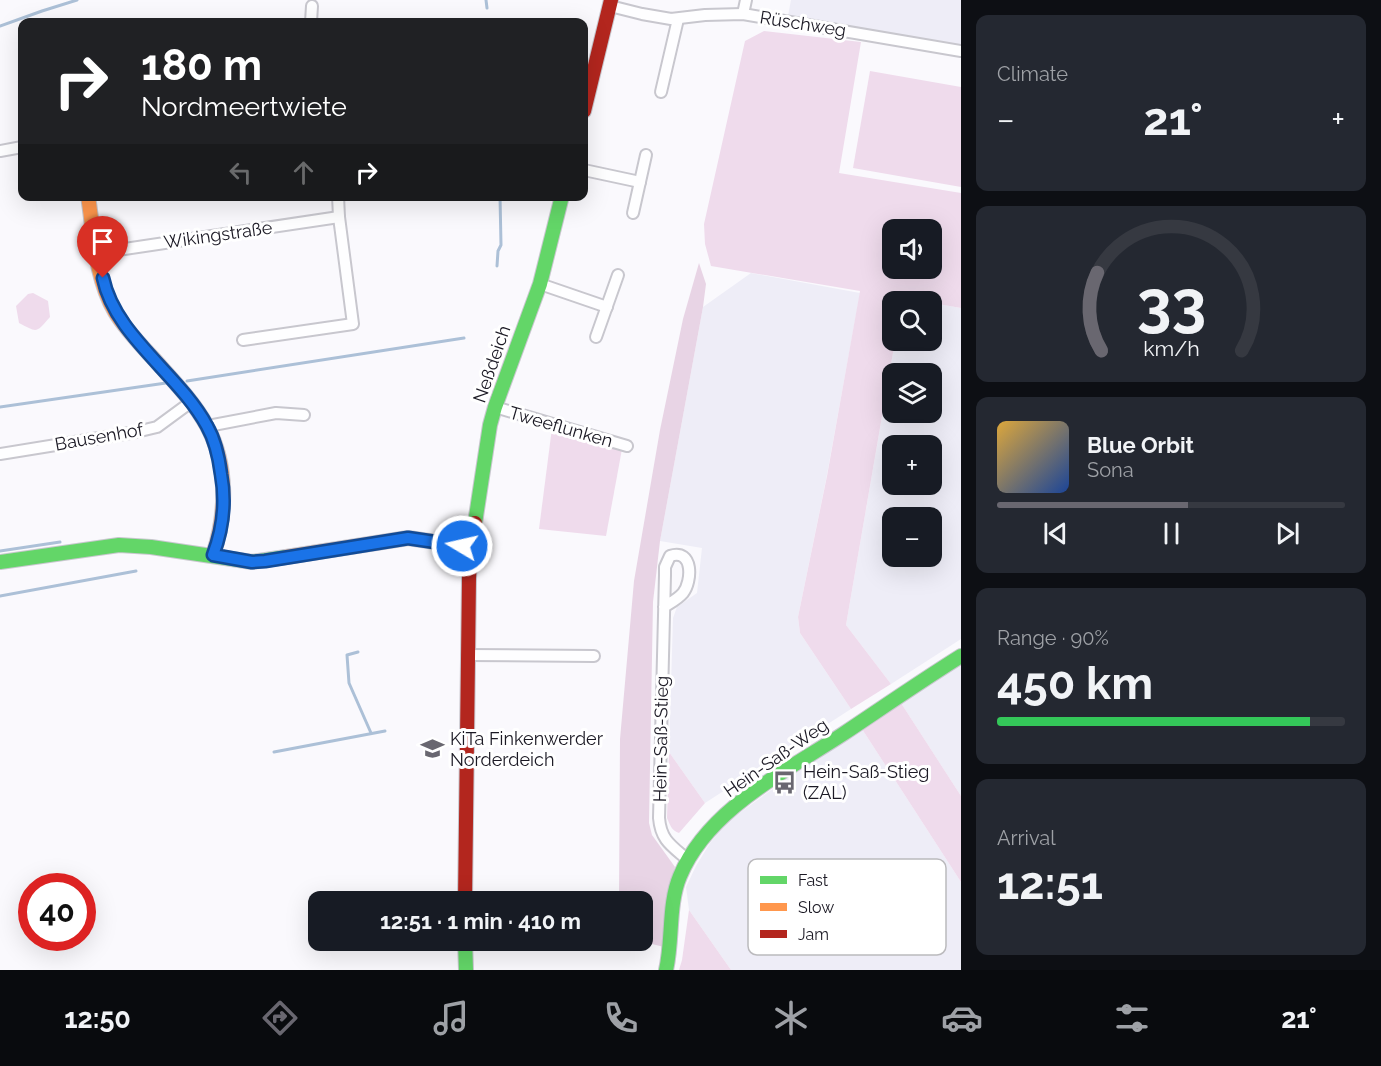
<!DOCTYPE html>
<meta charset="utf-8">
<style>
:root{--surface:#171b24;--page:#242831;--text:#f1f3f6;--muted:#9ea1a6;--line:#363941;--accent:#696770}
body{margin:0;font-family:Raleway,sans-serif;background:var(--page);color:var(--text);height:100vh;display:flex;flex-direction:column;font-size:22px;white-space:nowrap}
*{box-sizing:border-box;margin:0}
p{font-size:20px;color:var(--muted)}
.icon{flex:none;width:33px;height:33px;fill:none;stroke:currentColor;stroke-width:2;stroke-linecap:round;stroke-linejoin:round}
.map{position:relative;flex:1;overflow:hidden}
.details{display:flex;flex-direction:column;gap:15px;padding:15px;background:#0d0f14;width:420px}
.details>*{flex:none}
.banner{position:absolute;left:18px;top:18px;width:570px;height:183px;border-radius:12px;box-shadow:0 6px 24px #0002;background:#202124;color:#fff;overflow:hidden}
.controls{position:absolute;left:882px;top:219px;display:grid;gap:12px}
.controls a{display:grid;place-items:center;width:60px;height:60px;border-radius:12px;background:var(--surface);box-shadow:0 6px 24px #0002;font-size:30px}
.speed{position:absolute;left:18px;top:873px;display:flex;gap:12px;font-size:30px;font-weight:700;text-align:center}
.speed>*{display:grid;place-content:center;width:78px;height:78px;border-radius:50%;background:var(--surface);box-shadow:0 6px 24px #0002;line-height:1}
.speed .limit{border:9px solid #d22;background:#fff;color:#111}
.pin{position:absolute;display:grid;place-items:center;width:51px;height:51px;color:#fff;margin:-62px -26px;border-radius:50% 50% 50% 0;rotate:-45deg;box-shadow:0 0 6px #0007}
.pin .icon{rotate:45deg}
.me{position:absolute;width:66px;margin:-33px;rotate:279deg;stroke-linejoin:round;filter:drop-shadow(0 0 4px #0008)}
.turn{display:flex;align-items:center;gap:21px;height:126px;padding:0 24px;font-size:27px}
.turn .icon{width:78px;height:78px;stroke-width:2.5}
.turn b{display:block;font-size:42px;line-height:51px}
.lanes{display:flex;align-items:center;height:57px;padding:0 24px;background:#0003;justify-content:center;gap:30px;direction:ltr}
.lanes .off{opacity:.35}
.big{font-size:45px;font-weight:700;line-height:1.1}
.details .tile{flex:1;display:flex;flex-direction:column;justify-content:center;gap:9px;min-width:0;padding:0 21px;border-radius:12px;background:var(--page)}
.details .dial{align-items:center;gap:0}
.dial svg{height:156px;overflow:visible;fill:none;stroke:var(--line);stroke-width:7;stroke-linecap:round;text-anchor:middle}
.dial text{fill:var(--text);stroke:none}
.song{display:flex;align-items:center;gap:18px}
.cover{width:72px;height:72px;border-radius:9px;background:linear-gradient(135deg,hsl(40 70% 55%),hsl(220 70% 35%))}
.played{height:6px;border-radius:3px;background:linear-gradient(90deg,var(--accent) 55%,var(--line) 55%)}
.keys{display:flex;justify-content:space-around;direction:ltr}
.heat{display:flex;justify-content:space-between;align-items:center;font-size:33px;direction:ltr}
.charge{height:9px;border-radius:4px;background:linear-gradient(90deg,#34c759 90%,var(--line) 0)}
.trip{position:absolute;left:308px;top:891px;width:345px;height:60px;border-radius:12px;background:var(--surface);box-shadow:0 6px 24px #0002;font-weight:700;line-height:60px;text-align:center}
.dock{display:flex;height:96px;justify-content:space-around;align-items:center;background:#090b0e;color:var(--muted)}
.dock .icon{width:42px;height:42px}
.dock .active{color:var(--accent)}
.dock b{font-size:27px;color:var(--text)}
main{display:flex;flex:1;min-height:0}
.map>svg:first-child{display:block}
.built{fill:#eeedf7;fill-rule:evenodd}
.green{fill:#efdbec;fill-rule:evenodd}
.forest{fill:#e8d4e5}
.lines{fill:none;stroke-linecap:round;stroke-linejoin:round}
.stream{stroke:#acc0d7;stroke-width:3}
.street-casing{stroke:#c8c7ce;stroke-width:14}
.fast-casing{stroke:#c8c7ce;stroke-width:16}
.slow-casing{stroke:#c8c7ce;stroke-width:16}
.jam-casing{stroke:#c8c7ce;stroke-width:16}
.street{stroke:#fefeff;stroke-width:10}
.fast{stroke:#63d668;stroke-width:14}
.slow{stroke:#ff974d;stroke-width:14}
.jam{stroke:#b3261e;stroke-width:14}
.route-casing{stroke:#114b97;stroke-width:15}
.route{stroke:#1a73e8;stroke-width:10}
.labels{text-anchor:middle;stroke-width:6;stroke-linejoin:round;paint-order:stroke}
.street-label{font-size:18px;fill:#1b1924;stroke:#fff}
.poi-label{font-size:18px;fill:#1b1924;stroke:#fff;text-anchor:start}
.key{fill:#fff;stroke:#bbbabd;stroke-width:1.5}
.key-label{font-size:16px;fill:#1b1924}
</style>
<main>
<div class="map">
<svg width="961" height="970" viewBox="0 0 961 970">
<rect width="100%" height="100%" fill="#faf9fd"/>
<g class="built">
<polygon points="791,0 961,0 961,46 788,16"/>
<polygon points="751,273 860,293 826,480 798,617 800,633 851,709 705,803 669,752 673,618 677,607 697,593 702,548 660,541 703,307"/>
<path d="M932 303 961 308V639L891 684 846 625 895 341 932 340ZM892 374H932V412H892ZM892 446H932V484H892ZM892 518H932V556H892Z"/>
<polygon points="961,664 961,796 901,703"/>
<polygon points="862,729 961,882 961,970 731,970 689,910 686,887 696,866 710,843 727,822 778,785"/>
</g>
<g class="green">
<path d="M764 31 861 42 839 173 961 193V308L932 303V302L922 301 902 298 901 301 892 302V340L895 341 846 625 891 684 851 709 800 633 798 617 827 476 860 291 711 266 705 244 704 224 745 41ZM892 230H932V268H892Z"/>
<polygon points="870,71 961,87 961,187 853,168"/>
<path d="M33 293 48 301 50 317C36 333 38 333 19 323L16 306 28 294Z"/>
<polygon points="552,428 622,449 606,536 539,529"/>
<polygon points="901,703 961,796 961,882 862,729"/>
<path d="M669 752 705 803 679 833C672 831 670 825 667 818Z"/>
<polygon points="689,910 731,970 679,970 682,960"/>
</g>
<polygon class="forest" points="699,263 706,284 703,307 660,541 653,602 649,823 652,835 675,867 671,881 664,947 640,941 642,940 642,902 619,902 620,739 634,581 660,430 683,319"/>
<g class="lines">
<g class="stream">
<polyline points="486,0 487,8"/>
<polyline points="0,26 42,11 77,0"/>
<polyline points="497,266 498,251 501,245 500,196"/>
<polyline points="187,381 464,338"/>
<polyline points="0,407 166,383"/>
<polyline points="0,551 60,542"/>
<polyline points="0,596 136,571"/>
<polyline points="358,652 347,655 349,683 371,733"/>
<polyline points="274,752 385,731"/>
</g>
<defs>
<g id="street">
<polyline points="610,6 642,14 671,19 705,15 743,14 961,51"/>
<polyline points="743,14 746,0"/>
<polyline points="311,22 312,6"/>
<polyline points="661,92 678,19"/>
<polyline points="0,151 22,147"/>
<polyline points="584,170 640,182"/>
<polyline points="633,213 646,155"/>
<polyline points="98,253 339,217"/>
<polyline points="540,284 607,307"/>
<polyline points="596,337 618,275"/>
<polyline points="243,340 353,324 339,217 338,196"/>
<polyline points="495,407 627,446"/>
<polyline points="208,426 276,413 304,415"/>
<polyline points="0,454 136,432 157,427 191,402"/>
<path d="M664 607C670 603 678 599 683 593 692 582 694 548 670 556L665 567V575L659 818C661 841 672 846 688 860"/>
<polyline points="467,655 594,656"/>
</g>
<g id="fast">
<polyline points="475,523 490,425 495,407 540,284 562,196"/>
<polyline points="0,562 119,545 151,547 252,562 286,557"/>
<polyline points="465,940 466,970"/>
<path d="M666 970C673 940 668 904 680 876 708 809 785 772 843 734 882 708 921 681 961 656"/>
</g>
<g id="slow">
<path d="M88 196C94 234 95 278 115 312 127 332 146 350 162 368 178 386 195 404 207 426 228 465 227 513 213 555"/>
<polyline points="286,557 408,538 463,546"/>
</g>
<g id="jam">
<polyline points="584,111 611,0"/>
<polyline points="465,902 469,578 471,547 475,523"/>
</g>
</defs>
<use href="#street" class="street-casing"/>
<use href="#fast" class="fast-casing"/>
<use href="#slow" class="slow-casing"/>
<use href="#jam" class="jam-casing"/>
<use href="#street" class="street"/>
<use href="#fast" class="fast"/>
<use href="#slow" class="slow"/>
<use href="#jam" class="jam"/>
</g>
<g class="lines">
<defs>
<path id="route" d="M103 278C115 336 179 374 207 426 215 440 219 458 221 474 226 501 223 529 213 555L252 562 265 561 408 538 462 546"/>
</defs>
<use href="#route" class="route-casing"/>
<use href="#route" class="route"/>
</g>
<defs>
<symbol id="school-bare" viewBox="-9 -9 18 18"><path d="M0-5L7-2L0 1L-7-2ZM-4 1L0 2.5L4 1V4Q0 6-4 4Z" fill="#696770" stroke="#fff" stroke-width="2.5" paint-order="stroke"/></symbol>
<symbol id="bus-bare" viewBox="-9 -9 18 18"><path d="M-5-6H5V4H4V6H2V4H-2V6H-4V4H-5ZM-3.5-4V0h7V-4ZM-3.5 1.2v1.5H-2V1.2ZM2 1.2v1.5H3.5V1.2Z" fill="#696770" stroke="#fff" stroke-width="2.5" paint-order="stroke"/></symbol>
</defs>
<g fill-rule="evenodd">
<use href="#school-bare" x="416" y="732" width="33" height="33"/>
<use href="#bus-bare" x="768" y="766" width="33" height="33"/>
</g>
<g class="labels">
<g class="street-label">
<text transform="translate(803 24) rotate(9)" y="6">Rüschweg</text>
<text transform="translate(218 235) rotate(-8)" y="6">Wikingstraße</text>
<text transform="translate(492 364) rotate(-71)" y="6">Neßdeich</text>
<text transform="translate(561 427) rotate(16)" y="6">Tweeflunken</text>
<text transform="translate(99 437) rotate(-10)" y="6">Bausenhof</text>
<text transform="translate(661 739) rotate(-89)" y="6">Hein-Saß-Stieg</text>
<text transform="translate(776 758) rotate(-35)" y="6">Hein-Saß-Weg</text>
</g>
<g class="poi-label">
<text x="450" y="745">KiTa Finkenwerder<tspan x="450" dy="21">Norderdeich</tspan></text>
<text x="803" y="778">Hein-Saß-Stieg<tspan x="803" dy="21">(ZAL)</tspan></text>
</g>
</g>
<rect x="748" y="859" width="198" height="96" rx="9" class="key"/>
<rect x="760" y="876" width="27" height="8" fill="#63d668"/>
<rect x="760" y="903" width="27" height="8" fill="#ff974d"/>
<rect x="760" y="930" width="27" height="8" fill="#b3261e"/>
<g class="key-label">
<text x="798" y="886">Fast</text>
<text x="798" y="913">Slow</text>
<text x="798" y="940">Jam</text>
</g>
</svg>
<div class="controls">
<a><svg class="icon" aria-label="sound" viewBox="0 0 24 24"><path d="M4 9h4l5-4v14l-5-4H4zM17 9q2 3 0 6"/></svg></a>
<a><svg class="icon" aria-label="search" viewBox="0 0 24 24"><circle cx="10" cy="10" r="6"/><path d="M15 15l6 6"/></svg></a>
<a><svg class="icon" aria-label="layers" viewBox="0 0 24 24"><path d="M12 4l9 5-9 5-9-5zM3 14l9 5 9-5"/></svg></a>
<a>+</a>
<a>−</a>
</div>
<div class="speed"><div class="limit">40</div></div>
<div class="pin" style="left:103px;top:278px;background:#d93025"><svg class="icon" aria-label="arrive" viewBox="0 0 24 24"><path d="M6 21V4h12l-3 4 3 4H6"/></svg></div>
<svg class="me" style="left:462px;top:546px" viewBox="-20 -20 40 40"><circle r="17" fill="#1a73e8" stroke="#fff" stroke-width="3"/><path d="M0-11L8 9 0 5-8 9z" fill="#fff"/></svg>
<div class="trip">12:51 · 1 min · 410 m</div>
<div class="banner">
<div class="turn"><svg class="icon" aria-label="right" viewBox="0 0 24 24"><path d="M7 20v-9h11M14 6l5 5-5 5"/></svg><div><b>180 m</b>Nordmeertwiete</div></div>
<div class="lanes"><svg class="icon off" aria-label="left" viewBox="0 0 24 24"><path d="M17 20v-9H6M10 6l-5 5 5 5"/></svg><svg class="icon off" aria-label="ahead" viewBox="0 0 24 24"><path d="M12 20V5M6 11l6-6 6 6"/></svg><svg class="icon" aria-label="right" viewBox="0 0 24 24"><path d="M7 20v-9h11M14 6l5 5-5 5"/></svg></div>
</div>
</div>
<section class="details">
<div class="tile"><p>Climate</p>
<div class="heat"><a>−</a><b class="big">21°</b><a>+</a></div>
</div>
<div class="tile dial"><svg viewBox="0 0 100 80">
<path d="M14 69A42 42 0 1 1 86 69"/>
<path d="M14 69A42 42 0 0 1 12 29" stroke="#696770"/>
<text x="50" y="56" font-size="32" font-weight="700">33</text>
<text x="50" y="72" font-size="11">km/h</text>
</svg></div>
<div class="tile">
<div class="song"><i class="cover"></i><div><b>Blue Orbit</b><p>Sona</p></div></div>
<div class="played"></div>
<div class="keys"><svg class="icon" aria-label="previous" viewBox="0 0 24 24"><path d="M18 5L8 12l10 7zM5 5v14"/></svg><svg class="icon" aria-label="pause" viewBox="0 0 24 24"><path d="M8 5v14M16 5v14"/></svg><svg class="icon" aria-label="next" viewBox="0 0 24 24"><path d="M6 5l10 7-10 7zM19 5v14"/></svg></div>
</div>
<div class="tile"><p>Range · 90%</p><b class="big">450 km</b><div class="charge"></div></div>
<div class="tile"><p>Arrival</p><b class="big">12:51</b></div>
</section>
</main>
<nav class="dock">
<b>12:50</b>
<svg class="icon active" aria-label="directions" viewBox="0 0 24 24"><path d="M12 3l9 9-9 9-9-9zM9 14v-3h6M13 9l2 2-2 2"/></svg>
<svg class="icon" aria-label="music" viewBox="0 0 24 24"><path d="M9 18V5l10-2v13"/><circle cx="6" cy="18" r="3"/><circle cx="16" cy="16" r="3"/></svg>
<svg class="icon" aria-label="phone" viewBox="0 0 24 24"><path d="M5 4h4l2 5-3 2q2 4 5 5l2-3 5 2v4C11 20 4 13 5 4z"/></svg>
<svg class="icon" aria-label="climate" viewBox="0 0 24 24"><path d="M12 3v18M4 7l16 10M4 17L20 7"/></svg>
<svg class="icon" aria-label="car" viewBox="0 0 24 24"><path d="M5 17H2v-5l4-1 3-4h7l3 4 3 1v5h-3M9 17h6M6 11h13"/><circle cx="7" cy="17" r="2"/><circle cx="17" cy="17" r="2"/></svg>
<svg class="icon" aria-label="filters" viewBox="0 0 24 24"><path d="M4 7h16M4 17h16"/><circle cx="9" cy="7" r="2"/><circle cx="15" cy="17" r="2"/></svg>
<b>21°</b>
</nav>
